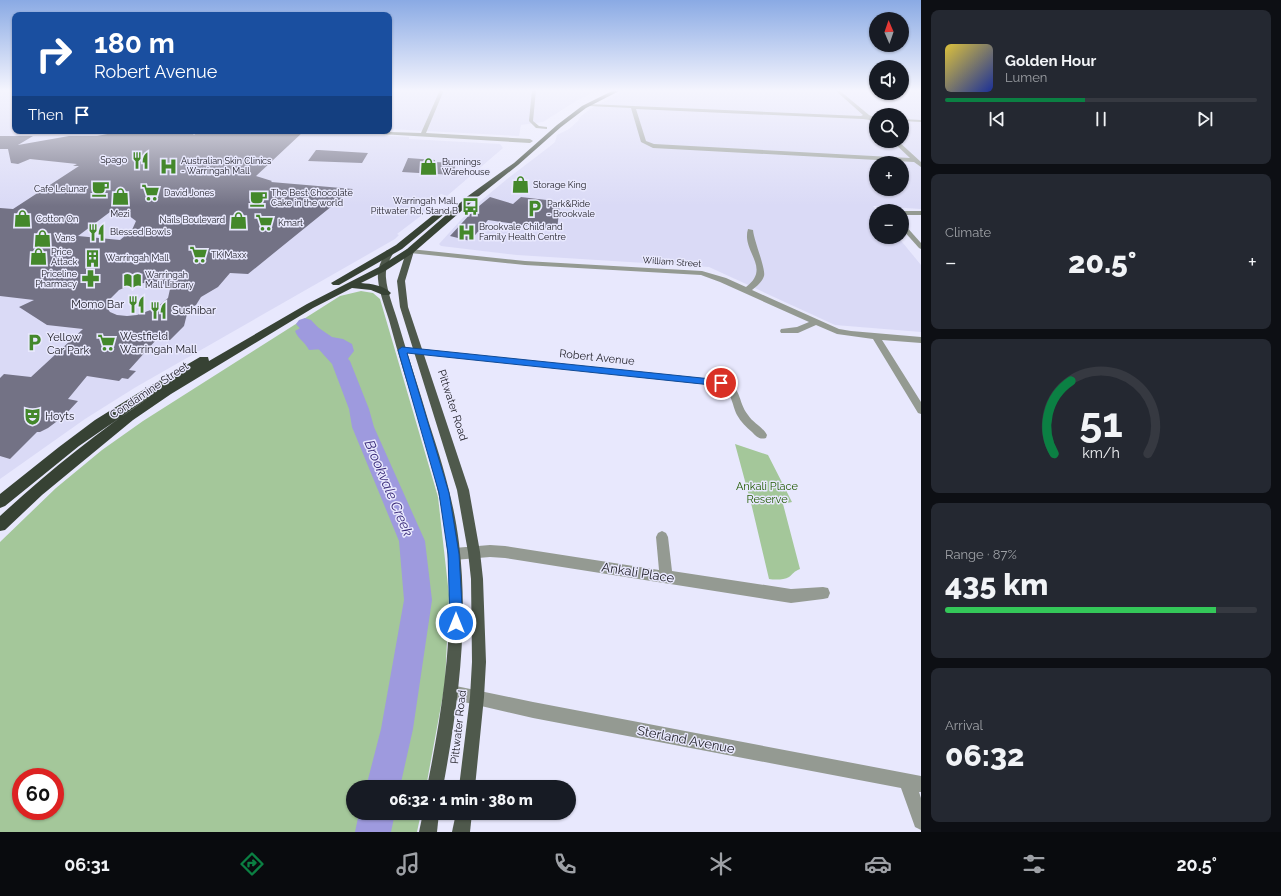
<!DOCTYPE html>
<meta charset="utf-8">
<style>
:root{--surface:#171b24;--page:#242831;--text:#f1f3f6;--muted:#9ea1a6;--line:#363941;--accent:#0b8043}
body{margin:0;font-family:Raleway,sans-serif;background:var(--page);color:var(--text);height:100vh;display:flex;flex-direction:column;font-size:15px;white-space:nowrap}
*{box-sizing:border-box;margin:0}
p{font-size:13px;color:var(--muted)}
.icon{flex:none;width:22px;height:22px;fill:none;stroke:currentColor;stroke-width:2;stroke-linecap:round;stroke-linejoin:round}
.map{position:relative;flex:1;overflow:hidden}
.details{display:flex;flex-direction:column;gap:10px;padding:10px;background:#0d0f14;width:360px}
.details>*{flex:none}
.hud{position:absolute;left:12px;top:12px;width:380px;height:122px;border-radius:8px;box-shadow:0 1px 3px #0004;background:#1a4fa0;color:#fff;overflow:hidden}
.needle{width:26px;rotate:358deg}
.buttons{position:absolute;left:869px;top:12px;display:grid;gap:8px}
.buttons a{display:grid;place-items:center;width:40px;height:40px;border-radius:50%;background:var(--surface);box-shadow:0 1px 3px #0004;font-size:20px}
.speed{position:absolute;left:12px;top:768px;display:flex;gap:8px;font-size:20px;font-weight:700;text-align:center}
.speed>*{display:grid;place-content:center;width:52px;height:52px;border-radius:50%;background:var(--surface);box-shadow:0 1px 3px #0004;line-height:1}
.speed .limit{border:6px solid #d22;background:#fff;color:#111}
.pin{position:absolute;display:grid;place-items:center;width:34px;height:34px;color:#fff;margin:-17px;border:2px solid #fff;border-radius:50%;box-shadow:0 1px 4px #0007}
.me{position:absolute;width:44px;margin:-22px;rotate:0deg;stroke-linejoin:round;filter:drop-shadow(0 0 3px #0008)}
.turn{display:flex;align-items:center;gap:14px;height:84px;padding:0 16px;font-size:18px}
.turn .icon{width:52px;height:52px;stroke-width:2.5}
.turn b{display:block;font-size:28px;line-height:34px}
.then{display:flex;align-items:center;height:38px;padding:0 16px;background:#0003;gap:8px;font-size:15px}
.big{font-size:30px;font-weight:800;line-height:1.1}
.details .card{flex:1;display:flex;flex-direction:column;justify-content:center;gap:6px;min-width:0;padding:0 14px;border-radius:8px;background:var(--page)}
.details .dial{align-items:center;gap:0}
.dial svg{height:104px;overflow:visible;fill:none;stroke:var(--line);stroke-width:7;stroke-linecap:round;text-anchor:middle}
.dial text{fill:var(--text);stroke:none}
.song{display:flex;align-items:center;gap:12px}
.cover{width:48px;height:48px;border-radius:6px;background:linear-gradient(135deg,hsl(50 70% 55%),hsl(230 70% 35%))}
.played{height:4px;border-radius:2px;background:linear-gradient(90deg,var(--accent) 45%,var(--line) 45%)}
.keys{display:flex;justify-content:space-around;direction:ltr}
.heat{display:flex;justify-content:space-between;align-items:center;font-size:22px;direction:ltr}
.charge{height:6px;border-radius:3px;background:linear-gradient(90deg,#34c759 87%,var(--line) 0)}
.trip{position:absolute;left:346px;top:780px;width:230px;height:40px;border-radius:20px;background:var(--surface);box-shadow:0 1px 3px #0004;font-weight:800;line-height:40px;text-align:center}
.dock{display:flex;height:64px;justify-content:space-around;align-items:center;background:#090b0e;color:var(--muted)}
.dock .icon{width:28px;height:28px}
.dock .on{color:var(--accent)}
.dock b{font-size:18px;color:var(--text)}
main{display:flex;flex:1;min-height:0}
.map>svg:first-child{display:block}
.built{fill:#dadaf6;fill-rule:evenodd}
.green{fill:#a4c79a;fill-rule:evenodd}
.water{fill:#9e9ade}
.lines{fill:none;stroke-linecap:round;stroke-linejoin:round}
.river{fill:#9e9ade;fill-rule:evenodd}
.building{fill:#737285;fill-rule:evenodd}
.street{fill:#949a92;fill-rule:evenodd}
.primary{fill:#4f594c;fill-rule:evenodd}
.highway{fill:#374234;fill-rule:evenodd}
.route{fill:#1a73e8;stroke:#114b97}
.labels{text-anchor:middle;stroke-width:3;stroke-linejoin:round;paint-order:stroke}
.far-poi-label{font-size:9px;fill:#222129;stroke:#e8e8fd;text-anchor:start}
.far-street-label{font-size:9px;fill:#222129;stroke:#e8e8fd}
.poi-label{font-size:11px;fill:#222129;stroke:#e8e8fd;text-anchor:start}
.street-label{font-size:11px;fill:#222129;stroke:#e8e8fd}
.park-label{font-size:11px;fill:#205a00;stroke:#e8e8fd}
.near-street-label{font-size:13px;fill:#222129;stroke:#e8e8fd}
.near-water-label{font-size:14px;font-style:italic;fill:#382978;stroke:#e8e8fd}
</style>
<main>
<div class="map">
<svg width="921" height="832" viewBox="0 0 921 832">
<rect width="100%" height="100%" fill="#e8e8fd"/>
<g class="built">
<polygon points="0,90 15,90 15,131 289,131 409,137 409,139 500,144 503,148 447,196 441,194 432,201 430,205 434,206 397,234 399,235 395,239 136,387 85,419 0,479"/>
<polygon points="389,90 598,90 576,101 543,122 521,125 519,136 389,129"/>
<path d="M626 90H876V93H902V90H921V209L873 206 877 211 876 237H898L921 265V332L835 325 709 267 517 255 441 246 439 244 470 210 507 179 549 147 555 142 557 135 569 129 578 121 580 117 590 109ZM876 115H902V141H876ZM876 163H902V189H876Z"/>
</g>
<g class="green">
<path d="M361 291 373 293 380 299 438 497 449 595 445 684 426 787H353V813H421L417 832H0V542L56 488 102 450 143 421 340 296ZM21 777H55V811H21Z"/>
<path d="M735 444 768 455 792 502 783 504 800 569C793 572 794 573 789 577 784 580 775 580 769 579L752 507Z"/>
</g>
<path class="water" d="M310 322 332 337 343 339 352 344 354 351 347 360 338 365 324 349 309 350C305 342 298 339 295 331Z"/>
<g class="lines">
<g class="river">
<polygon points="305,318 311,320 350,361 369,409 374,427 425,541 432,600 413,729 400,787 366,787 381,729 404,600 399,541 352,427 349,409 332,364 296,324 299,320"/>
<polygon points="359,813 395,813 391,832 355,832"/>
</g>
</g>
<g class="building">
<path d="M123 131H190L194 135 199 131 303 132 256 176 272 181 271 182 353 189 248 274 230 273 218 287 201 297 196 305 190 308 187 314 184 326 170 340H156L129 370 136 371 128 379 122 378 119 381 87 376 68 399 78 401 64 416 48 428 40 432H37L10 459 0 456V378L4 374 31 377 83 329 47 325 19 307 34 300 0 296V208L13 209 79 166H73L77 164 30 159 18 164 11 163 8 149H0V136H33L18 145 69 136H97ZM110 212 128 215 136 221 132 230 120 240 78 236ZM149 282 164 284 170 289 168 298 156 308 137 315 127 316 117 315 110 312 107 308V302L119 290 128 286Z"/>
<polygon points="316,150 319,150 368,153 362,163 308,161"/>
<polygon points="408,158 435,160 435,162 456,163 453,175 402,172"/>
<polygon points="490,197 513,204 521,197 555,201 555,202 560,203 557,230 488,220 470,241 450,236 473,211"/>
</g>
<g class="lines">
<g class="street">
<polygon points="440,90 444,90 426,133 530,139 533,141 530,143 364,133 361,131 421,133"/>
<polygon points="532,90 536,90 533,121 539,126 547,127 547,129 536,128 529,121"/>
<polygon points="835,90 839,90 869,115 876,118 876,121 863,119 636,109 646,141 654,144 910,158 892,141 898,141 921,162 921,167 914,162 653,148 641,142 631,108 588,106 586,105 588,104 861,116 863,115"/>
<polygon points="902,119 921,120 921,122 902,121"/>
<rect x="902" y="211" width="19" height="4"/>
<polygon points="902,223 904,224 921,243 921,249 919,248 902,229"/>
<path d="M748 229 753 230C754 241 766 269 764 276 762 282 757 286 752 290L839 329 851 331 921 337V343L882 340 921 402V414L918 413 873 339 837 334 816 325 798 333H781L780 331 781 329 797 327 809 322 720 282 701 275 525 265 410 253 406 251 410 249 525 261 702 271 726 278 746 287C772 267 741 252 748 229Z"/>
<path d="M402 347 721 380C743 386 737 401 748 415 753 423 763 427 767 435L766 438C759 440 756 436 752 432 746 427 741 422 737 415 732 405 732 391 720 386L399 352 398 350 399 348Z"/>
<polygon points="662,531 666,533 668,537 672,571 791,589 823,587 828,588 830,593 828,598 823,599 791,603 505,558 490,557 454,560 450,558 448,554 450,550 454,548 490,545 505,546 659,570 656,537 658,533"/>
<polygon points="451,685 533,702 921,776 921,792 919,792 921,798 921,830 915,827 901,788 533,718 451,699 446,697 444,692 446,687"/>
</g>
<g class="primary">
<polygon points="407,249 413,249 414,251 405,281 408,307 469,490 480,552 483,579 486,662 484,697 475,787 459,787 470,697 472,662 471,579 468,552 457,490 400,307 397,281"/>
<path d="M387 250H390L394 252C389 260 385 268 386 278 387 291 393 306 397 319 407 354 419 388 429 423 442 462 454 502 459 543 469 625 458 706 443 787H427C445 698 458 608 443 517 438 486 429 455 420 424 409 389 398 354 389 320 385 307 379 292 378 279 377 268 382 259 387 250Z"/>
<polygon points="423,813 439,813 437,832 419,832"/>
<polygon points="456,813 472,813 470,832 452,832"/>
</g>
<g class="highway">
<path d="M614 90H621L586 108 561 127 518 165 474 200 413 253 385 271 361 283C372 284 383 285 391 293L389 295H383L371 290 352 288 313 308 171 394 133 420 42 495 5 530 0 531V516C47 473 97 432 150 397L79 446 5 506 0 508V494L59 447 95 420 140 392 200 357H208L209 361 307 304 379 267 407 249 468 196 514 163 557 125 582 106Z"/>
<polygon points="442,208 448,208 449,210 402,249 339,285 333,285 331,283 396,245"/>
</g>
</g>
<linearGradient id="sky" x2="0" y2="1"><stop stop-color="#8aaae4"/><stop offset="0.44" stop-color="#f5f5fe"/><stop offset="1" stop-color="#f5f5fe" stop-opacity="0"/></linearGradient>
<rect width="921" height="206" fill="url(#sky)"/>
<polygon class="route" points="402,347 721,380 725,383 721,386 407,353 449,493 459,554 463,623 461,627 456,629 452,627 450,623 448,554 439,493 398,350"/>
<defs>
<symbol id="restaurant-bare" viewBox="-9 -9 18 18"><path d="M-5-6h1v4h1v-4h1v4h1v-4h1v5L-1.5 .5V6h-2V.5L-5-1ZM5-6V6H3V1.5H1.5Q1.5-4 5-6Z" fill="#44882b" stroke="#e8e8fd" stroke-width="2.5" paint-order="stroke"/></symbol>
<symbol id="hospital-bare" viewBox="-9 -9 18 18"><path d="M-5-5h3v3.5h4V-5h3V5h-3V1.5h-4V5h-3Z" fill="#44882b" stroke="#e8e8fd" stroke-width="2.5" paint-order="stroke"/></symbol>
<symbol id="shop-bare" viewBox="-9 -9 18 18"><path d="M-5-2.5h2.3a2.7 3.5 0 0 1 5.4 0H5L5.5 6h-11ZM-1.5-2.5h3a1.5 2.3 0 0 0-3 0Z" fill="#44882b" stroke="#e8e8fd" stroke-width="2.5" paint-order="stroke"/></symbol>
<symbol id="cafe-bare" viewBox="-9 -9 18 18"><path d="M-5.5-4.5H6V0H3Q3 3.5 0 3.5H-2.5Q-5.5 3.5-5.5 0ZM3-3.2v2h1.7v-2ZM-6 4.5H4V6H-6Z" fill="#44882b" stroke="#e8e8fd" stroke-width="2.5" paint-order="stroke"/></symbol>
<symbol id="supermarket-bare" viewBox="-9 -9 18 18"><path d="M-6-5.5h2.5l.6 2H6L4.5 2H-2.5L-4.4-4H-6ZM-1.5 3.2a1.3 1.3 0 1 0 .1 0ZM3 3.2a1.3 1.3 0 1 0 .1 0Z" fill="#44882b" stroke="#e8e8fd" stroke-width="2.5" paint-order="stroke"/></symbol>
<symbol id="bus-bare" viewBox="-9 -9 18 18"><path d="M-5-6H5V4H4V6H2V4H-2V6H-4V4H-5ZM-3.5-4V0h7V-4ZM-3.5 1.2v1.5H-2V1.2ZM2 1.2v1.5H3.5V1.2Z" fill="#44882b" stroke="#e8e8fd" stroke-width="2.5" paint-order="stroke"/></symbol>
<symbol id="parking-bare" viewBox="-9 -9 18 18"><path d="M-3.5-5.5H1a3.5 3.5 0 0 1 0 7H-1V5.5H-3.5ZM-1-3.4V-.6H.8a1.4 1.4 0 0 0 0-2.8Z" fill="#44882b" stroke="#e8e8fd" stroke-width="2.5" paint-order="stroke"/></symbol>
<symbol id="building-bare" viewBox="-9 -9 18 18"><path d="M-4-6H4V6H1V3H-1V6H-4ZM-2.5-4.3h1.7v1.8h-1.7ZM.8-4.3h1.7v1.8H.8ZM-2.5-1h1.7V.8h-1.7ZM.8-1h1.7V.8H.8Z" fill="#44882b" stroke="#e8e8fd" stroke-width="2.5" paint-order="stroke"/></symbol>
<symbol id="pharmacy-bare" viewBox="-9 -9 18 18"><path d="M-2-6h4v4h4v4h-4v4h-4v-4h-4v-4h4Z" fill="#44882b" stroke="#e8e8fd" stroke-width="2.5" paint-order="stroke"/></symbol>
<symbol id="library-bare" viewBox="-9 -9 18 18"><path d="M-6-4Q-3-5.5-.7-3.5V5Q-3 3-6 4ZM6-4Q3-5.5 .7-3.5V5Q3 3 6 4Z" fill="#44882b" stroke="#e8e8fd" stroke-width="2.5" paint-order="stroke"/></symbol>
<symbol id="theatre-bare" viewBox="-9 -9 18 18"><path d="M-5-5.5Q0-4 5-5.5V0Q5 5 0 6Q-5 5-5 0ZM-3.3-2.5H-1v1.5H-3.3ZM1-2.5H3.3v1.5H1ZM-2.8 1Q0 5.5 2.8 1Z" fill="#44882b" stroke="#e8e8fd" stroke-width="2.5" paint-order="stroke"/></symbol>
</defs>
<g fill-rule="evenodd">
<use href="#restaurant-bare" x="128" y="148" width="25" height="25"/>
<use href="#hospital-bare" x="156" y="154" width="25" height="25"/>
<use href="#shop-bare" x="416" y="154" width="25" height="25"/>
<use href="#shop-bare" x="508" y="172" width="25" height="25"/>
<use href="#cafe-bare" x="88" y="176" width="25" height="25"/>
<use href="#supermarket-bare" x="138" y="180" width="25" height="25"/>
<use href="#shop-bare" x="108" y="184" width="25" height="25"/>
<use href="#cafe-bare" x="246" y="186" width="25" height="25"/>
<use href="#bus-bare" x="458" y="194" width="25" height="25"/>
<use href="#parking-bare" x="522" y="196" width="25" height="25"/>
<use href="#shop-bare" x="10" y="206" width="25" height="25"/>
<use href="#shop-bare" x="226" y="208" width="25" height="25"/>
<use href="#supermarket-bare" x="252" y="210" width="25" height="25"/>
<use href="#restaurant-bare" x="84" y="220" width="25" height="25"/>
<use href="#hospital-bare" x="454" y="220" width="25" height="25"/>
<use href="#shop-bare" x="30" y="226" width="25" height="25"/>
<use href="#supermarket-bare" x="186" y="242" width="25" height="25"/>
<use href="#shop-bare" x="26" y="244" width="25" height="25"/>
<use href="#building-bare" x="80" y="246" width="25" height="25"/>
<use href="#pharmacy-bare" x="78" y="266" width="25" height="25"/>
<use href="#library-bare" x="120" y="268" width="25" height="25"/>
<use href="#restaurant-bare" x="124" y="292" width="25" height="25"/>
<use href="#restaurant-bare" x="146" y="298" width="25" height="25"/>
<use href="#supermarket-bare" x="94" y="330" width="25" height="25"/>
<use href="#parking-bare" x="22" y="330" width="25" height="25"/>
<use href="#theatre-bare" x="20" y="404" width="25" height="25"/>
</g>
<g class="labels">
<g class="far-poi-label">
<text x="127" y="163" text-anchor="end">Spago</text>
<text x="181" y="164">Australian Skin Clinics<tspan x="181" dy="10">- Warringah Mall</tspan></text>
<text x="442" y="165">Bunnings<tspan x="442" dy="10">Warehouse</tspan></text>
<text x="533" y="188">Storage King</text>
<text x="87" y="192" text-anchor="end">Cafe Lelunar</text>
<text x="164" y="196">David Jones</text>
<text x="271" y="196">The Best Chocolate<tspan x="271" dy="10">Cake in the world</tspan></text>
<text x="458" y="204" text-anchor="end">Warringah Mall,<tspan x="458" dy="10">Pittwater Rd, Stand B</tspan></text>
<text x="547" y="207">Park&amp;Ride<tspan x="547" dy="10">- Brookvale</tspan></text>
<text x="120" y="217" text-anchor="middle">Mezi</text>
<text x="36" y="222">Cotton On</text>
<text x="225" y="223" text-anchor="end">Nails Boulevard</text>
<text x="278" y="226">Kmart</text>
<text x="479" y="230">Brookvale Child and<tspan x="479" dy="10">Family Health Centre</tspan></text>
<text x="110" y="235">Blessed Bowls</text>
<text x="55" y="241">Vans</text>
<text x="51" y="255">Price<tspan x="51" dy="10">Attack</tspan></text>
<text x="211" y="258">TK Maxx</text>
<text x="106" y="261">Warringah Mall</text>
<text x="77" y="277" text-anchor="end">Priceline<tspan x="77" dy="10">Pharmacy</tspan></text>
<text x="145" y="278">Warringah<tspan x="145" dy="10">Mall Library</tspan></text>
</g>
<g class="far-street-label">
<text transform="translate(672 262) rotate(4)" y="3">William Street</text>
</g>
<g class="poi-label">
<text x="124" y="308" text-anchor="end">Momo Bar</text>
<text x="172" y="314">Sushibar</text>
<text x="120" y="340">Westfield<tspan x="120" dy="13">Warringah Mall</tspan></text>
<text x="47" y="341">Yellow<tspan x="47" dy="13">Car Park</tspan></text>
<text x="45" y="420">Hoyts</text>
</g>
<g class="street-label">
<text transform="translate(597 357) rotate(6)" y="4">Robert Avenue</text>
<text transform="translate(149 390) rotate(-34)" y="4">Condamine Street</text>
<text transform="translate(453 405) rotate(72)" y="4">Pittwater Road</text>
<text transform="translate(458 727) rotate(-84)" y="4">Pittwater Road</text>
</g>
<g class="park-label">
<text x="767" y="490">Ankali Place<tspan x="767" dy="13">Reserve</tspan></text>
</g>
<g class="near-street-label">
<text transform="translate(638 572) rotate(9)" y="5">Ankali Place</text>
<text transform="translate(686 739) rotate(11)" y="5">Sterland Avenue</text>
</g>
<g class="near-water-label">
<text transform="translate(389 488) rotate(67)" y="5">Brookvale Creek</text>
</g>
</g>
</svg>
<div class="buttons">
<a><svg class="needle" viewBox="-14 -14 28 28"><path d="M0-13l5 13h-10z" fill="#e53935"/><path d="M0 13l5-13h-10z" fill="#9ea1a6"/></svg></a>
<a><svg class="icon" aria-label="sound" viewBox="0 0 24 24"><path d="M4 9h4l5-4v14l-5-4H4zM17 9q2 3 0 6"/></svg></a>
<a><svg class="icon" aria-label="search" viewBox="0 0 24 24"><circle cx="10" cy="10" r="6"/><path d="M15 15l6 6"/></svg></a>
<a>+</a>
<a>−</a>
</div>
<div class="speed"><div class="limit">60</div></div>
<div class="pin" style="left:721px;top:383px;background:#d93025"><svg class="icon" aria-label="arrive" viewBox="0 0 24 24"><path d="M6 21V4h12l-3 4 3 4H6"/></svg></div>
<svg class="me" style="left:456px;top:623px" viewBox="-20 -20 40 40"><circle r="17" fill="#1a73e8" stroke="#fff" stroke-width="3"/><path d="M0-11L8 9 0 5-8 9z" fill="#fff"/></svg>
<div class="trip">06:32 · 1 min · 380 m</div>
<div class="hud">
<div class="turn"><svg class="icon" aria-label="right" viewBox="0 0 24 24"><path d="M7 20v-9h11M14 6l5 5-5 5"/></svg><div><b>180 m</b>Robert Avenue</div></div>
<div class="then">Then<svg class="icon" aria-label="arrive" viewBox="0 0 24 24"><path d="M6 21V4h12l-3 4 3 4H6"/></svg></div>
</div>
</div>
<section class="details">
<div class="card">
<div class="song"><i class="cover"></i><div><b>Golden Hour</b><p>Lumen</p></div></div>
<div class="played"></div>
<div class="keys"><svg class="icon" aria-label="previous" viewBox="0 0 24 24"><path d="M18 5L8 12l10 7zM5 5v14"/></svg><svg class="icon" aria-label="pause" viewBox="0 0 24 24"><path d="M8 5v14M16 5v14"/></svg><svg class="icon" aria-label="next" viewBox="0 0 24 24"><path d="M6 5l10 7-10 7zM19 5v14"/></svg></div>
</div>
<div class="card"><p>Climate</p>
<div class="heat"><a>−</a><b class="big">20.5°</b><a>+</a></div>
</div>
<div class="card dial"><svg viewBox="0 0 100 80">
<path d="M14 69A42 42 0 1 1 86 69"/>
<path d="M14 69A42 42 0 0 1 27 13" stroke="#0b8043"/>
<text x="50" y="56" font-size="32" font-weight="700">51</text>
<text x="50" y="72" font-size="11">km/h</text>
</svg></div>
<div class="card"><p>Range · 87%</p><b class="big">435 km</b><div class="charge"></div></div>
<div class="card"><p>Arrival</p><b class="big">06:32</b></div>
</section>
</main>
<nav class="dock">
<b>06:31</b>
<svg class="icon on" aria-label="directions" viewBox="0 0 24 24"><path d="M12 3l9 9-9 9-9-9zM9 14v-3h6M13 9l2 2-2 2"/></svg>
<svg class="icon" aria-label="music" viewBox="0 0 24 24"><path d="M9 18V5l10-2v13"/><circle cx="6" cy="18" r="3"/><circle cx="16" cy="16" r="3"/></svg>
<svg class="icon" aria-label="phone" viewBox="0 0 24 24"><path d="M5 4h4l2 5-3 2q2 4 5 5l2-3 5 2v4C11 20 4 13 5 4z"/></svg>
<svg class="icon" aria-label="climate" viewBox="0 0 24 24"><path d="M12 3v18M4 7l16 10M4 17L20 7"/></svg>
<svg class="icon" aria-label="car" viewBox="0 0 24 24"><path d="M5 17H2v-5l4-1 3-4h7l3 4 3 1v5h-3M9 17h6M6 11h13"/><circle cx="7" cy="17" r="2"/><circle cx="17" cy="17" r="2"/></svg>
<svg class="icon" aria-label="filters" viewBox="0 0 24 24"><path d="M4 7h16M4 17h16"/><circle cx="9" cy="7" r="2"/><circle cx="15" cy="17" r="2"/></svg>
<b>20.5°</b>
</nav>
